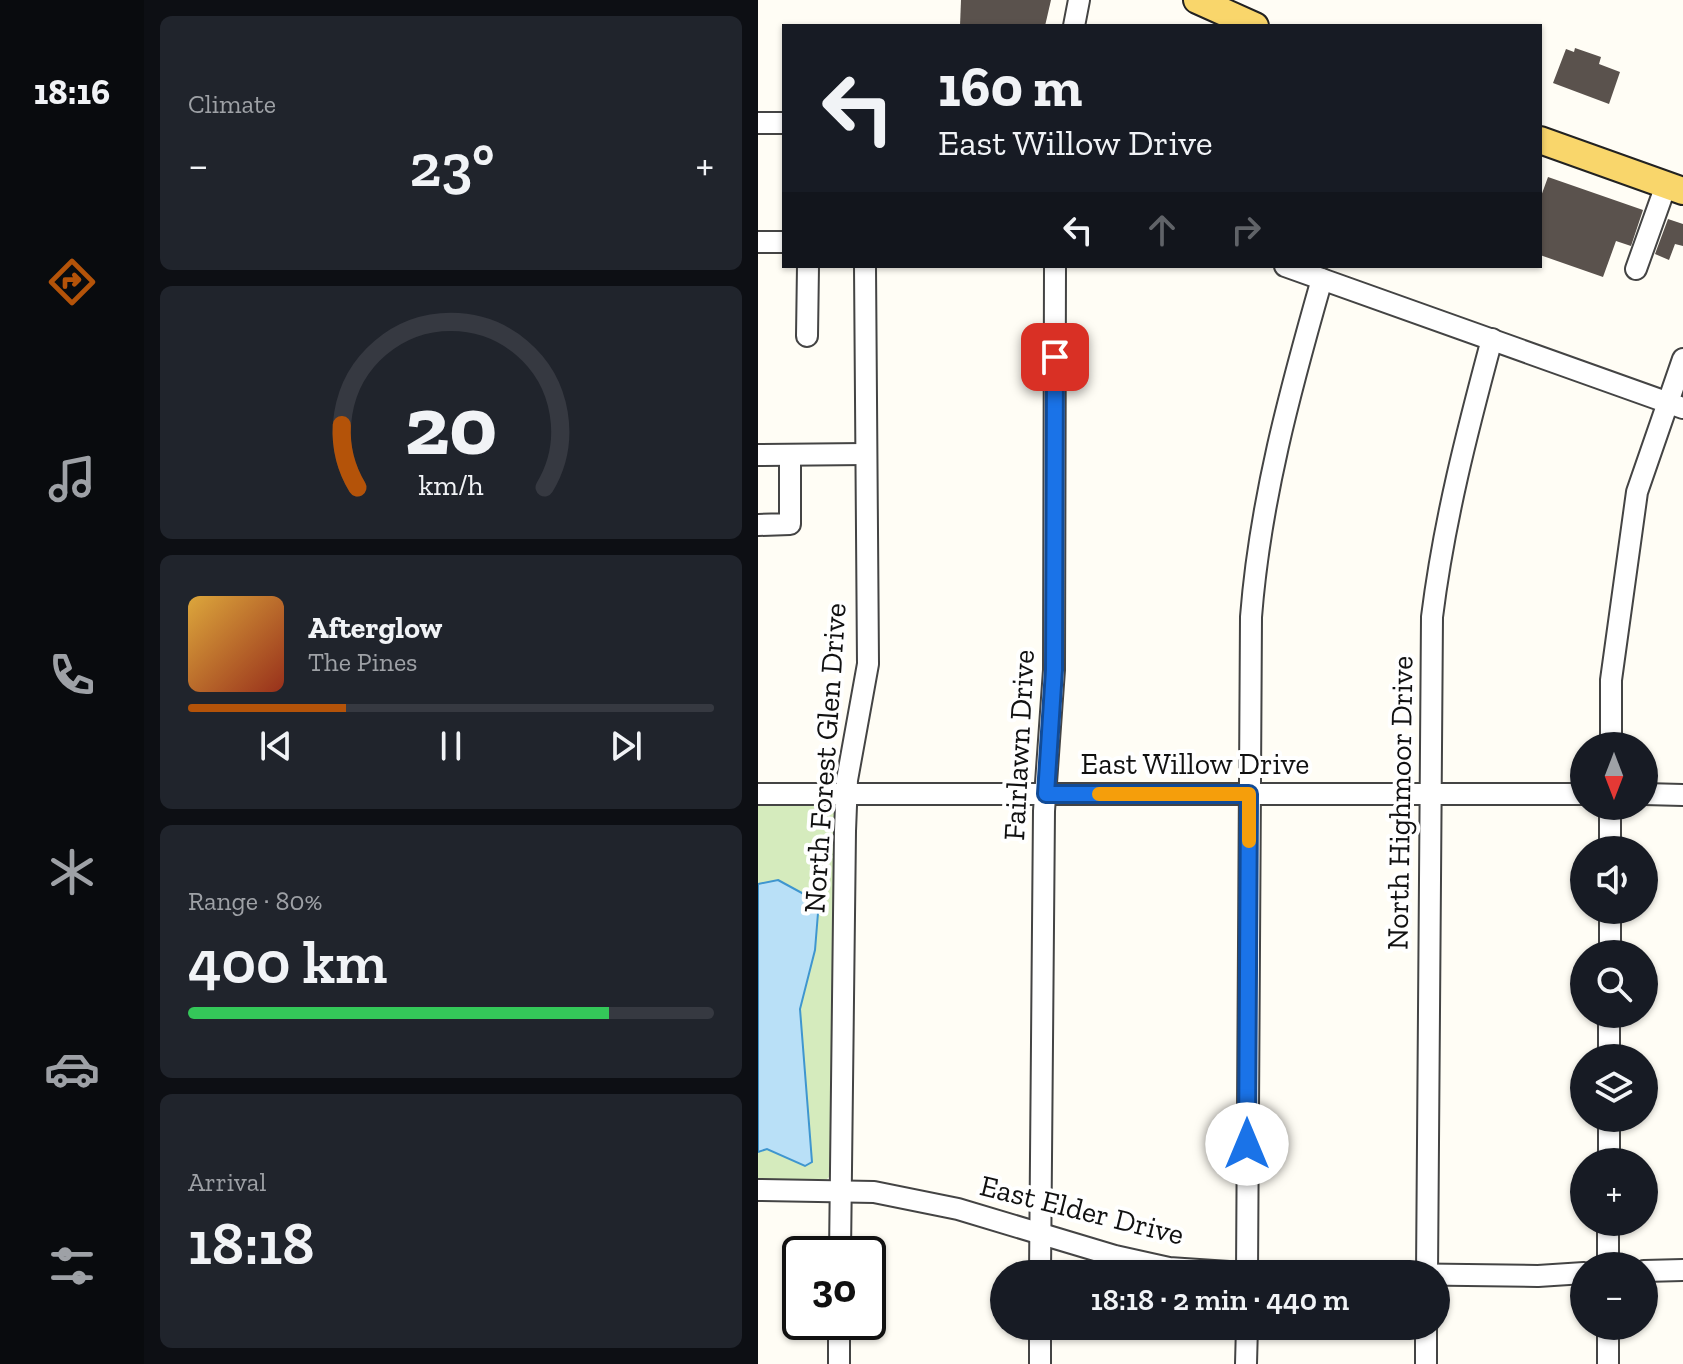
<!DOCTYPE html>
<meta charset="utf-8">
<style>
:root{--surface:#171b24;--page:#20242c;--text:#f1f3f6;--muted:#9ea1a6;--line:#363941;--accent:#b45309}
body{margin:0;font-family:"Zilla Slab",serif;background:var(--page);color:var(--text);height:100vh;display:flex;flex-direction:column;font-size:30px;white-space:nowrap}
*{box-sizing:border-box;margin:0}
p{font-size:26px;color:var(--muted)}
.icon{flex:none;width:44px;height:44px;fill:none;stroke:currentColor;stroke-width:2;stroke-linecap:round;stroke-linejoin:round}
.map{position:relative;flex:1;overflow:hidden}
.side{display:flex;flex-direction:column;gap:16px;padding:16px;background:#0d0f14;width:614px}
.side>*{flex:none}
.hud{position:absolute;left:24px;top:24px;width:760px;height:244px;border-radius:0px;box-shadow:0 2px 6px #0004;background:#171b24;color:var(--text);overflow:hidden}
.needle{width:52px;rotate:180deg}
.tools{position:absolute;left:812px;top:732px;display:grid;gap:16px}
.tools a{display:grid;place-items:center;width:88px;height:88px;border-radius:50%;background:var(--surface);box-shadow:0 2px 6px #0004;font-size:40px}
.speed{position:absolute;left:24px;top:1236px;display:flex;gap:16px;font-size:40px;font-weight:700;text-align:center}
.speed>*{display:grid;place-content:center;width:104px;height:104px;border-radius:50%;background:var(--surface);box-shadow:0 2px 6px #0004;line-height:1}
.speed .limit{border:4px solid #111;border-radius:12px;background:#fff;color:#111}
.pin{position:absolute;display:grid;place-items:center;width:68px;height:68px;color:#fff;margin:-34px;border-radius:16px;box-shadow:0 4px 12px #0006}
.me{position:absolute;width:88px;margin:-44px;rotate:0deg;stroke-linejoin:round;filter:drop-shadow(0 0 6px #0008)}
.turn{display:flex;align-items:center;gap:28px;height:168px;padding:0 24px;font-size:36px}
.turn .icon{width:104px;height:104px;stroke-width:2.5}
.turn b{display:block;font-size:56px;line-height:68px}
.lanes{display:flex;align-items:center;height:76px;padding:0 24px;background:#0003;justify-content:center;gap:40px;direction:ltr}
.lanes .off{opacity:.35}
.big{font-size:60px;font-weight:600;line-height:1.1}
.side .card{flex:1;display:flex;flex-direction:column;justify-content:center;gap:12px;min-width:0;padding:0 28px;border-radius:12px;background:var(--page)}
.side .dial{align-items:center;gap:0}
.dial svg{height:208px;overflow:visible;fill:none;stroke:var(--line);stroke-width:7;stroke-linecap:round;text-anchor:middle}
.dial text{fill:var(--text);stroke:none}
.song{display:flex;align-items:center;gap:24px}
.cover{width:96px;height:96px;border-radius:12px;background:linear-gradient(135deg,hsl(40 70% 55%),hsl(10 70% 35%))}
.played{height:8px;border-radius:4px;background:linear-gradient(90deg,var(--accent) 30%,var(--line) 30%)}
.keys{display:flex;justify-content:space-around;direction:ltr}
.heat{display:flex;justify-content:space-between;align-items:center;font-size:44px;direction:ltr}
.charge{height:12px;border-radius:6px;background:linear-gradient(90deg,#34c759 80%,var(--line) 0)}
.trip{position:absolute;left:232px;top:1260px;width:460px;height:80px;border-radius:40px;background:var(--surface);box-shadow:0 2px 6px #0004;font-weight:600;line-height:80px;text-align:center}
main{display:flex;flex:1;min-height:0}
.tab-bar{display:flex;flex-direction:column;width:144px;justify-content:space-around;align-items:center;background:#090b0e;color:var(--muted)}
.tab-bar .icon{width:56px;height:56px}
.tab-bar .current{color:var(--accent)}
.tab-bar b{font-size:36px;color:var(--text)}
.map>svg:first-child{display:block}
.green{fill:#d5ebbd}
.water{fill:#b9e0f7;stroke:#3f96cf;stroke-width:2}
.building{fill:#5a524d}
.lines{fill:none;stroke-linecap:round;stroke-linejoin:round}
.minor-casing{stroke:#444;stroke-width:24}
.major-casing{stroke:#222;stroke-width:30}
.minor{stroke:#fff;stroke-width:20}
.major{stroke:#f9d66b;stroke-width:26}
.route-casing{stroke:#114b97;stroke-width:20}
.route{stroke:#1a73e8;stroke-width:14}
.slow{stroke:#f59e0b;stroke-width:14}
.labels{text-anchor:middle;stroke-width:8;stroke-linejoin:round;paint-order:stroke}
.street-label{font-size:30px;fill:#111;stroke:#fff}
</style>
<main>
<nav class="tab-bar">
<b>18:16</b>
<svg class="icon current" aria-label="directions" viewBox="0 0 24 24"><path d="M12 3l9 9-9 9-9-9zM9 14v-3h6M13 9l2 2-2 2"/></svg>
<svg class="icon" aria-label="music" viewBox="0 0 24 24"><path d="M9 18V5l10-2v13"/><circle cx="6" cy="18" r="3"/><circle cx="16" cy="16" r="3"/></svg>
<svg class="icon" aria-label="phone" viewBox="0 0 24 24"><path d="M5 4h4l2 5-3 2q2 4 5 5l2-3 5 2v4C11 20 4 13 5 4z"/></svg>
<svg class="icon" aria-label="climate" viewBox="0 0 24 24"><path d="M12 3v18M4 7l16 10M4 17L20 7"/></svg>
<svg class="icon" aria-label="car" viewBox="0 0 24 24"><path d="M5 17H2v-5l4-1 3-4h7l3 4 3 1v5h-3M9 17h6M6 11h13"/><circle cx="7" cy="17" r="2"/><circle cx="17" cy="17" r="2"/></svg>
<svg class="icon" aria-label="filters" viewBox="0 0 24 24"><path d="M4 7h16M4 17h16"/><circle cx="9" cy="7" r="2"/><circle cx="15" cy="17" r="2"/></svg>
</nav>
<section class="side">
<div class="card"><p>Climate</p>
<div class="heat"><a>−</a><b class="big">23°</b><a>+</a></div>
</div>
<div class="card dial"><svg viewBox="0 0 100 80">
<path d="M14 69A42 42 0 1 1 86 69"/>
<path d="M14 69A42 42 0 0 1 8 45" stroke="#b45309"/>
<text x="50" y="56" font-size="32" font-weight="700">20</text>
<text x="50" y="72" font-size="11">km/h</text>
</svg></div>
<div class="card">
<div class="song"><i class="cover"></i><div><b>Afterglow</b><p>The Pines</p></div></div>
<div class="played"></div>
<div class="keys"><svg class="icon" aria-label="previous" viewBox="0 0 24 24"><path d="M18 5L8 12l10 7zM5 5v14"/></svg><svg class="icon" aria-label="pause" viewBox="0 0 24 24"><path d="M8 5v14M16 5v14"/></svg><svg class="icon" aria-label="next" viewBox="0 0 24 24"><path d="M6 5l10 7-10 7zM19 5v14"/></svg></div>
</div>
<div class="card"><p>Range · 80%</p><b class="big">400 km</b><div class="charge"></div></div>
<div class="card"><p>Arrival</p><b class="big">18:18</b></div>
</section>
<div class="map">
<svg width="925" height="1364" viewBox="0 0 925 1364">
<rect width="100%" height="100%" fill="#fffdf5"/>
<polygon class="green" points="0,802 73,803 78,815 73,1175 68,1180 0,1180"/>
<polygon class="water" points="20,880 55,899 60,913 57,950 42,1009 54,1162 47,1166 9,1149 0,1152 0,884"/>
<g class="building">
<polygon points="203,0 293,0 287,26 202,26"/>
<polygon points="817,48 843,57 841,64 862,72 851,104 795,83 808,49 816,52"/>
<polygon points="790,177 885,210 873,246 858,241 845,277 782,255 782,199"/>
<polygon points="910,219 925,224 925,246 917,244 911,260 897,254"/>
</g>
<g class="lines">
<defs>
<g id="minor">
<polyline points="316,26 321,0"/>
<polyline points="0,123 26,123"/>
<polyline points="0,242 26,242"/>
<polyline points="527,266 925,408"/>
<polyline points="878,269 908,185"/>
<polyline points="49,336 50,266"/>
<polyline points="0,455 108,454"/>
<polyline points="0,525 32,524 32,455"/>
<polyline points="853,746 853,680 879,492 925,359"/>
<polyline points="0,794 826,794"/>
<polyline points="886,794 925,795"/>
<polyline points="852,850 852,806"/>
<polyline points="852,954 852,910"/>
<polyline points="851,1058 851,1014"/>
<polyline points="851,1162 851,1118"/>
<polyline points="0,1190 116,1192 200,1209 357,1256 411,1268 471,1272 780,1276 826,1273"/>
<polyline points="82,1254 87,831 89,780 110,664 107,266"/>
<polyline points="850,1266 850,1222"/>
<polyline points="886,1271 925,1270"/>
<polyline points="282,1274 286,811 296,670 297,266"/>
<path d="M489 1274 493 617C502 501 532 391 564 279"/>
<path d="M669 1274 674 617C686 521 709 432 734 339"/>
<polyline points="81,1364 81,1322"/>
<polyline points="282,1364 282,1326"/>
<polyline points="488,1364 489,1326"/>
<polyline points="668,1364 668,1326"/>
<polyline points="850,1364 850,1326"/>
</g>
<g id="major">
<polyline points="439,0 497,26"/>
<polyline points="782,140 925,191"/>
</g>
</defs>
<use href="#minor" class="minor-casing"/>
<use href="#major" class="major-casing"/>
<use href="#minor" class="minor"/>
<use href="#major" class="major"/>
</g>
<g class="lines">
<defs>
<polyline id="route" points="297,357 296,670 288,794 491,794 489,1144"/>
</defs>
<use href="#route" class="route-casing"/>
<use href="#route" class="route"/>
<polyline class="slow" points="341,794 491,794 491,841"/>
</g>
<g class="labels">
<g class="street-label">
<text transform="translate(261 745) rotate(-87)" y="10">Fairlawn Drive</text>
<text transform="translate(67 758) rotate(-86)" y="10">North Forest Glen Drive</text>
<text x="437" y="774">East Willow Drive</text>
<text transform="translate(642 803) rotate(-89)" y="10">North Highmoor Drive</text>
<text transform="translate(324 1210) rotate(14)" y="10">East Elder Drive</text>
</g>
</g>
</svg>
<div class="tools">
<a><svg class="needle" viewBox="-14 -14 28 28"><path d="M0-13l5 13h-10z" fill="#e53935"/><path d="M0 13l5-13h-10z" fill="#9ea1a6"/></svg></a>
<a><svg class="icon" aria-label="sound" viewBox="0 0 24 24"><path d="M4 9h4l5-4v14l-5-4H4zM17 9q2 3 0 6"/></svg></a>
<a><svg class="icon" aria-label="search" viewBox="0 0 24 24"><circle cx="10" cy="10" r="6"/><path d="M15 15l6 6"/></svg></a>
<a><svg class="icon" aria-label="layers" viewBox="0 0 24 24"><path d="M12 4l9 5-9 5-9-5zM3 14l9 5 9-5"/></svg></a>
<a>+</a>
<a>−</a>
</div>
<div class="speed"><div class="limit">30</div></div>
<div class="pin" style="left:297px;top:357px;background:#d93025"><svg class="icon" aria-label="arrive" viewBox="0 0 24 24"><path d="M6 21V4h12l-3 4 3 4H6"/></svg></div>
<svg class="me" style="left:489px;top:1144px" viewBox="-20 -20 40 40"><circle r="19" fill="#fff"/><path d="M0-13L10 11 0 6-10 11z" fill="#1a73e8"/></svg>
<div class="trip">18:18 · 2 min · 440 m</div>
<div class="hud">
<div class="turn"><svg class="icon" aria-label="left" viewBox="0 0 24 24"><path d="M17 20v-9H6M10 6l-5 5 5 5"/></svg><div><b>160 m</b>East Willow Drive</div></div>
<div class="lanes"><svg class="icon" aria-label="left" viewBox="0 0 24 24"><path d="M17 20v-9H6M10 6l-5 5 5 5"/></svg><svg class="icon off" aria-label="ahead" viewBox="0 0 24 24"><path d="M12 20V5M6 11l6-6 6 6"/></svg><svg class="icon off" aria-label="right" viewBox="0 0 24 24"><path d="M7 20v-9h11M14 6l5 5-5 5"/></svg></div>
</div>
</div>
</main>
